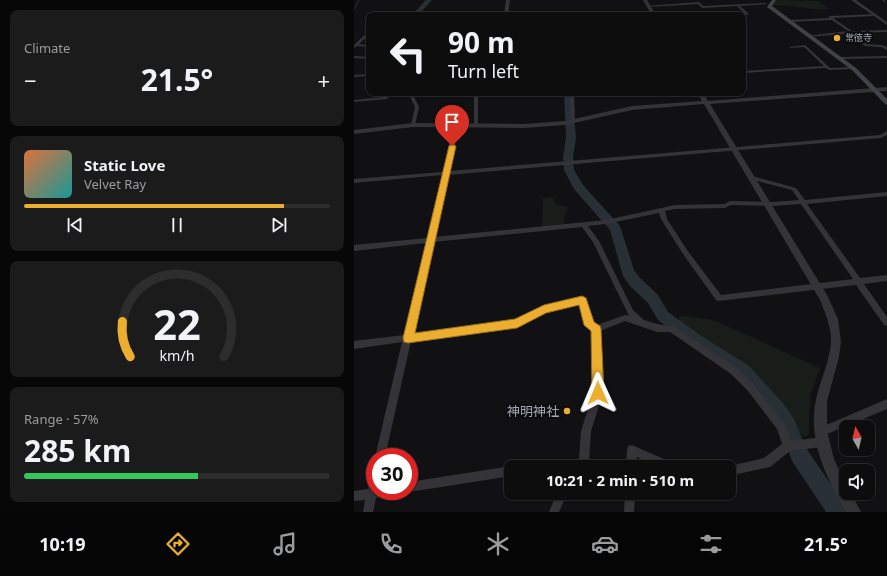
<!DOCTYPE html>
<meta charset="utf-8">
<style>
:root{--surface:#0d0d0e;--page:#1b1b1c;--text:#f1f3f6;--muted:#9a9c9e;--line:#2d2d2e;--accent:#ecae30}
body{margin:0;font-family:"Noto Sans","Noto Sans JP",sans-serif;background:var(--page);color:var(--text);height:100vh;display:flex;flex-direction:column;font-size:15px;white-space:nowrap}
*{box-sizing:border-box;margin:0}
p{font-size:13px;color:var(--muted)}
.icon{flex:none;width:22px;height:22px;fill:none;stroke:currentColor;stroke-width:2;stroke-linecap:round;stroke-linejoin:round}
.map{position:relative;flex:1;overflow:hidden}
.drawer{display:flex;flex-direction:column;gap:10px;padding:10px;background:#070708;width:354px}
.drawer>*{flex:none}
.hud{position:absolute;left:12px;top:12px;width:380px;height:84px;border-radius:8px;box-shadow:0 1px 3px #0004,0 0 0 1px var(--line);background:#0d0d0e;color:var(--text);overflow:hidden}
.needle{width:26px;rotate:352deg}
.fabs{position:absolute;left:485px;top:420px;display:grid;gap:8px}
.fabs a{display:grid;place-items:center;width:36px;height:36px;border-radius:8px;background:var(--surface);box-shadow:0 1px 3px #0004,0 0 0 1px var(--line);font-size:20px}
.speed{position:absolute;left:12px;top:448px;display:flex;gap:8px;font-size:20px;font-weight:700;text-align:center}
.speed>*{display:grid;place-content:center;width:52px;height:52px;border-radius:50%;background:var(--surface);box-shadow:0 1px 3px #0004,0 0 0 1px var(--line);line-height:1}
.speed .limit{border:6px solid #d22;background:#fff;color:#111}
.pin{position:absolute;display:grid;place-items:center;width:34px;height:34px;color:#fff;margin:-41px -17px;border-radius:50% 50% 50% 0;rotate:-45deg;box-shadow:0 0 4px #0007}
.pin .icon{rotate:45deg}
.me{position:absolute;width:44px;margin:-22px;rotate:359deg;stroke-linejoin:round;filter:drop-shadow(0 0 3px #0008)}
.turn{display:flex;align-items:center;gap:14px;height:84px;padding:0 16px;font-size:18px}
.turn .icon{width:52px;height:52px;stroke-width:2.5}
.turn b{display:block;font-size:28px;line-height:34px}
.big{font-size:30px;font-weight:700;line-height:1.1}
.drawer .widget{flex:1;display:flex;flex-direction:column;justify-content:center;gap:6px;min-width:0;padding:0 14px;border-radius:8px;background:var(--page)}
.drawer .dial{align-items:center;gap:0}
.dial svg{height:104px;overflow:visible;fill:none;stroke:var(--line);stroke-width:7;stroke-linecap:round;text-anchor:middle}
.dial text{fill:var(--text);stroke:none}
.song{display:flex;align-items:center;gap:12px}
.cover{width:48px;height:48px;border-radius:6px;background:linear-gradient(135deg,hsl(20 70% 55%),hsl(180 70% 35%))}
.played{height:4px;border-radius:2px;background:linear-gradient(90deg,var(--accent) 85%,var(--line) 85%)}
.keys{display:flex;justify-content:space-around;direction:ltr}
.heat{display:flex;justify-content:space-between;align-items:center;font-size:22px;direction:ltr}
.charge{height:6px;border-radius:3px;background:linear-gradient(90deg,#34c759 57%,var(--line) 0)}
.trip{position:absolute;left:150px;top:460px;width:232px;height:40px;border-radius:8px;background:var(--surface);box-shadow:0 1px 3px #0004,0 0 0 1px var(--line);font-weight:700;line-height:40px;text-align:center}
.tabs{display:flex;height:64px;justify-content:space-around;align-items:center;background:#050506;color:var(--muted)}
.tabs .icon{width:28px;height:28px}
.tabs .current{color:var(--accent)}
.tabs b{font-size:18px;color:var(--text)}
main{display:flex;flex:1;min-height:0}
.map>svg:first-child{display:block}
.green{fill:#181d19}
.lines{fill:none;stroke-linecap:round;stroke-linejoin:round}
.stream{stroke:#283036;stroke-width:1}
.river{fill:#283036;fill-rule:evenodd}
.minor{fill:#333338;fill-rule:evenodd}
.tertiary{fill:#333338;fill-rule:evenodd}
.secondary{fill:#414248;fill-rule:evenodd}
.rail{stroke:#46474d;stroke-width:1;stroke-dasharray:2.5 2;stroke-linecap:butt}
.route{fill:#ecae30;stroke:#99711f}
.poi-dot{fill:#ecae30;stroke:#0c0c0e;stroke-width:1.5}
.labels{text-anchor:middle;stroke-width:4;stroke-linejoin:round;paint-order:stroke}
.far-poi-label{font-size:9px;fill:#a3a8b3;stroke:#0c0c0e;text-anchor:start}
.near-poi-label{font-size:13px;fill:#a3a8b3;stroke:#0c0c0e;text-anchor:end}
</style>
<main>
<section class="drawer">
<div class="widget"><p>Climate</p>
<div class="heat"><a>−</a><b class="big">21.5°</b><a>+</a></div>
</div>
<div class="widget">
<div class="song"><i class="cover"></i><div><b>Static Love</b><p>Velvet Ray</p></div></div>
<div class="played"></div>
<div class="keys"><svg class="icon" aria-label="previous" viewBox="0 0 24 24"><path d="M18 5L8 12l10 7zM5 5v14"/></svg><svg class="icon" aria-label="pause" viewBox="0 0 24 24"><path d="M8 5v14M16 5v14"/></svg><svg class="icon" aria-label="next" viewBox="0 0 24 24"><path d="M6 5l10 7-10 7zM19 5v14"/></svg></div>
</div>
<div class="widget dial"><svg viewBox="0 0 100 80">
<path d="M14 69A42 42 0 1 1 86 69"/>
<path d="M14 69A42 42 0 0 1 8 42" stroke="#ecae30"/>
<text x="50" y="56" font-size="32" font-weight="700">22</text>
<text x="50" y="72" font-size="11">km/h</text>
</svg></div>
<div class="widget"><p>Range · 57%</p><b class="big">285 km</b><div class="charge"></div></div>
</section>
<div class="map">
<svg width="533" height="512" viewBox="0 0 533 512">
<rect width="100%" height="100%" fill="#111113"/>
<g class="green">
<path d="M421 0 464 1 475 9C455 10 438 5 418 5Z"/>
<polygon points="198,197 202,204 214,207 210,217 210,224 188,227 189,198"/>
<polygon points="329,316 354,319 366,323 466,368 456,397 455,434 450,438 426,407 385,364 340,337 325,322 325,317"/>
</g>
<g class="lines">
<polyline class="stream" points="0,9 5,0"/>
<g class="river">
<polygon points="72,0 78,0 64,15 58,15"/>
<polygon points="210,93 218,93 222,138 219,157 220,170 229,185 266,226 280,270 286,278 304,295 314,312 349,337 395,366 429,403 440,419 452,448 491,505 494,512 472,512 438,461 427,430 417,415 383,376 339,347 304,320 294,303 276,286 269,276 256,230 220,189 210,170 209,157 212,138"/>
</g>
<g class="minor">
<polygon points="152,0 156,0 154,15 150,15"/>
<polygon points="345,2 349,6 411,3 413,4 386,6 395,14 389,16 388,14 391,14 383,6 348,8 344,4 294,7 292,6"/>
<polygon points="522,14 521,16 479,18 498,31 533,30 533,32 495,33 513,44 528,45 533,47 533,50 527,47 511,46 491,34 454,37 452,36 494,31 478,20 435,22 433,21 435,20 476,18 474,17 476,16"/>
<polygon points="14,32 15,32 15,35 5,44 15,45 15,47 3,46 0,48 0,45"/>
<polygon points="451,45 476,68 499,67 501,68 499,69 475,70 472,68 389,73 389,71 470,66 450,47 437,48 435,47"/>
<polygon points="0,56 15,57 15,59 0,58"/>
<polygon points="533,56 533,58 485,59 483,58 485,57"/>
<polygon points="15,74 15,76 0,77 0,75"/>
<polygon points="32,93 36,93 33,99 0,102 0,100 29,97"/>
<polygon points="54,93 58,93 65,107 61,125 59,126 57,125 61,107"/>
<polygon points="120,93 124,93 124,125 122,126 120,125"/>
<polygon points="216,93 220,93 221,122 219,123 217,122"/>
<path d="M99 124 103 125 101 146 95 171 526 135 533 131V135L527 138 94 175 80 237 252 220 321 205 370 204 376 201 418 202 445 200 438 190 396 179V177L398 176 442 188 451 200 533 192V196L453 204 506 278 533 275V281L510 284 533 317V326L530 325 502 285 365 301 362 300 329 254 307 219 305 213 252 224 234 226 245 241 279 310 290 320 303 324 321 327 383 368 400 385 430 423 437 441 468 437 472 438 473 442 472 446 468 447 436 451 416 467 375 476V467H372L410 458 428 444 423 429 394 391 377 374 316 332H303L271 321 246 331 249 393 237 431 235 461 231 467H218L219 463 225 459 227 431 239 393 238 331 232 327 231 325 225 304 192 312 163 326 57 341 31 457H21L48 342 0 349V341L50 335 72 243 0 251V245L73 238 88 175 0 183V179L89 172ZM447 204 499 279 367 295 333 250 313 219 311 211 321 209 371 208 377 205 418 206ZM228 227 239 242 275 316 271 315 243 325 238 323 232 300 231 298 228 297 187 307 162 320 59 333 79 242Z"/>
<polygon points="533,399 533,409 466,437 463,435 461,432 463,429"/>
<polygon points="278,445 319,463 320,467 304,467 283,457 282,467 272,467 273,450 274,446"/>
<polygon points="157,466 160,467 157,467 157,476 55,492 52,491 55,491 55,482"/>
<polygon points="21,475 21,491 38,491 37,495 22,498 19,512 9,512 11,500 0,501 0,491 14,489 17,476"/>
<polygon points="203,493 213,493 205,512 195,512"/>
<polygon points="271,493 281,493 280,512 270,512"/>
</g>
<g class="tertiary">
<polygon points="289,0 293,0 302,15 298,15"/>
<polygon points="497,0 502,0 533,22 533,25"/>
<path d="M533 87V91L356 104 473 295 484 319 487 342 485 357 473 401V431L480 459 492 485V493H497L507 512H492C475 483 458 449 460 415 461 388 477 364 477 338 476 324 471 312 466 300L350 104 278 110 211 125 170 128 59 127 0 134V130L59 123 170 124 211 121 278 106 348 101 343 93H349L354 101Z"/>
</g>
<polygon class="secondary" points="418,0 422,0 418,6 502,68 533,99 533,105 531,104 498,70 413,7"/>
<polyline class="rail" points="529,0 533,3"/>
</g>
<polygon class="route" points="98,144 102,146 61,333 161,319 190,305 228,296 232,298 240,322 246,326 247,329 250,393 248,397 244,398 240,397 238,393 237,331 230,325 225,305 192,313 163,328 54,343 50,342 49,338 95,146"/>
<g class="poi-dot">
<circle cx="483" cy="38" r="4"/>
<circle cx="213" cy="411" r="4"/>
</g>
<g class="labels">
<g class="far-poi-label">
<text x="491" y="41">常徳寺</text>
</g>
<g class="near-poi-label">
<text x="205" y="416">神明神社</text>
</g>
</g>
</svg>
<div class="fabs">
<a><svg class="needle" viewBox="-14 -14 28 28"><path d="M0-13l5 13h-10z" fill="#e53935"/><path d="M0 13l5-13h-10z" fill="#9a9c9e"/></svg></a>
<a><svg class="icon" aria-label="sound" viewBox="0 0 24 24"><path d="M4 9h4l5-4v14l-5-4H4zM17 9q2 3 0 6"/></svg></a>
</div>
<div class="speed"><div class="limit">30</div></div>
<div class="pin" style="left:98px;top:146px;background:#d93025"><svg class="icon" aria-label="arrive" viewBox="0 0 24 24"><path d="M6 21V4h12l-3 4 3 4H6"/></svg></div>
<svg class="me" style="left:244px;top:393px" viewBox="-20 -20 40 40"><path d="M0-17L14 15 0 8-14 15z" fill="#ecae30" stroke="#fff" stroke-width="4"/></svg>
<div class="trip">10:21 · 2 min · 510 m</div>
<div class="hud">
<div class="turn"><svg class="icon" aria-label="left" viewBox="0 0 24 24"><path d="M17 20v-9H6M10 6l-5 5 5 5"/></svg><div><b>90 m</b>Turn left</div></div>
</div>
</div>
</main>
<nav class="tabs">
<b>10:19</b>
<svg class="icon current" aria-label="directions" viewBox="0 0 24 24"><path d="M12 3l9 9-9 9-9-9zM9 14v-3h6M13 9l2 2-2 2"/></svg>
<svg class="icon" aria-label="music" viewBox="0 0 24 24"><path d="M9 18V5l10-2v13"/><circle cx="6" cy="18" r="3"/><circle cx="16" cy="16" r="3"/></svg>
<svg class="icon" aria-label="phone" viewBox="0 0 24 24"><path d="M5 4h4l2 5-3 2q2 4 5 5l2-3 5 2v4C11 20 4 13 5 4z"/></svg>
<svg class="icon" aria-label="climate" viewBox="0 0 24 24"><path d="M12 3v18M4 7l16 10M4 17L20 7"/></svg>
<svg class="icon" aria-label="car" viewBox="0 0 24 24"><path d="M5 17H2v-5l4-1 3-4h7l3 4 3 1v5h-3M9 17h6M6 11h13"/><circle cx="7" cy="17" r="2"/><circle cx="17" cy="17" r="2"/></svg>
<svg class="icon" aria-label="filters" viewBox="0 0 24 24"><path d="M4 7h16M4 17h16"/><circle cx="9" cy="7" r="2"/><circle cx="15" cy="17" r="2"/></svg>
<b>21.5°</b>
</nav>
